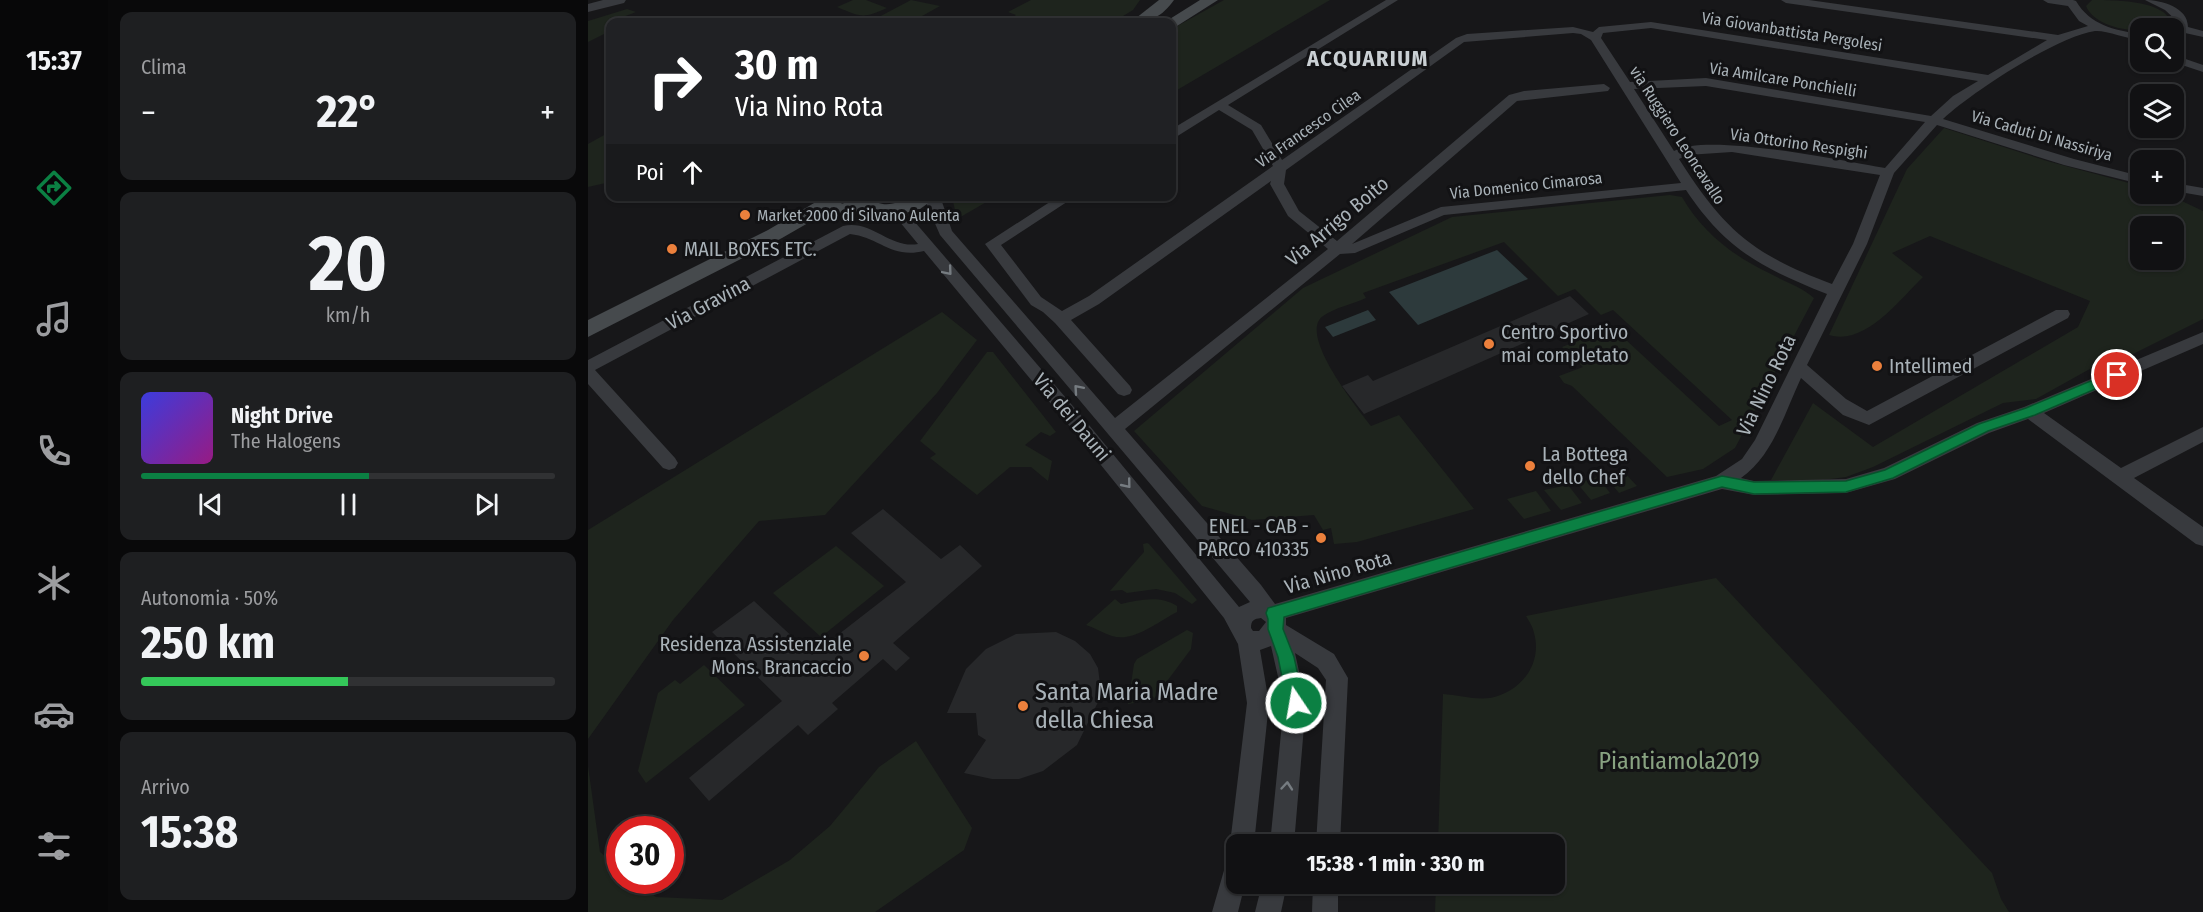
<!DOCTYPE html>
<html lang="it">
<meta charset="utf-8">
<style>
:root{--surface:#111113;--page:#1e1f21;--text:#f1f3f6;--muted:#9c9da0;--line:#303133;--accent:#0b8043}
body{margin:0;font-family:"Fira Sans Condensed",sans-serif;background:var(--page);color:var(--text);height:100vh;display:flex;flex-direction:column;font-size:22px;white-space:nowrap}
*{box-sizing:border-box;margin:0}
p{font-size:20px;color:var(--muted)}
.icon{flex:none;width:33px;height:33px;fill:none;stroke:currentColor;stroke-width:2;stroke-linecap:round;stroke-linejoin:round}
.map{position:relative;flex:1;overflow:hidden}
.side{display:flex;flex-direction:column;gap:12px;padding:12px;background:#09090a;width:480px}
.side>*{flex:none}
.banner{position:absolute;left:18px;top:18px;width:570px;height:183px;border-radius:12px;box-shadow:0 2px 4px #0004,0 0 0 2px var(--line);background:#202124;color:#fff;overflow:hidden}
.fabs{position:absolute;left:1542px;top:18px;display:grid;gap:12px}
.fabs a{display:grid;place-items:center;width:54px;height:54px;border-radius:12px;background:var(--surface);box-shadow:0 2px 4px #0004,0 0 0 2px var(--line);font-size:30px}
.speed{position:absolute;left:18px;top:816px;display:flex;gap:12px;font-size:30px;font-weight:700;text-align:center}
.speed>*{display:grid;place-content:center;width:78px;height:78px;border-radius:50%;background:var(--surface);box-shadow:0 2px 4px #0004,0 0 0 2px var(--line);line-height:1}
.speed .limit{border:9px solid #d22;background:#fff;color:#111}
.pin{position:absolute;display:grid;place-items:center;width:51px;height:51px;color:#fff;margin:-26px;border:3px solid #fff;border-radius:50%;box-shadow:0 2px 6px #0007}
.me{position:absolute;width:66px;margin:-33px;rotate:348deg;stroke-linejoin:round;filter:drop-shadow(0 0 4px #0008)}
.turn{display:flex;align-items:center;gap:21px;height:126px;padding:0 30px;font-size:27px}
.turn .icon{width:78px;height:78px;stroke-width:2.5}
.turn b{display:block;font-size:42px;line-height:51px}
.then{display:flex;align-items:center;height:57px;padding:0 30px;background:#0003;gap:12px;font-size:22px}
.big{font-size:45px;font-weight:700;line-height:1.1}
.side .tile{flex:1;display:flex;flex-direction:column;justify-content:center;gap:9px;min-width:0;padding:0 21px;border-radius:12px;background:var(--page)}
.side .dial{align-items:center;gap:0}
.dial b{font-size:78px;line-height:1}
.song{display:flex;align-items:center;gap:18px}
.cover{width:72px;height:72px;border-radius:9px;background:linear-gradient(135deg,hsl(240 70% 55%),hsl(310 70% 35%))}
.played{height:6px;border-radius:3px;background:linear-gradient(90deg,var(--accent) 55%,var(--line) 55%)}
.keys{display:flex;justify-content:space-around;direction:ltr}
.heat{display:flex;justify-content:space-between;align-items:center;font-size:33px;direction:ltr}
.charge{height:9px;border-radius:4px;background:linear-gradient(90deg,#34c759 50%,var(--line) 0)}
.trip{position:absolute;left:638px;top:834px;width:339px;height:60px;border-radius:12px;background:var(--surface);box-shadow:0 2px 4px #0004,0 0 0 2px var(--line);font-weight:700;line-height:60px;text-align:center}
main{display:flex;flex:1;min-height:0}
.tabs{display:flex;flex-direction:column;width:108px;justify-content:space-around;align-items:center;background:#070708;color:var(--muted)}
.tabs .icon{width:42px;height:42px}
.tabs .selected{color:var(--accent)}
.tabs b{font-size:27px;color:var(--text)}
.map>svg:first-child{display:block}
.green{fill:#1e241d;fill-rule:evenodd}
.water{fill:#2d3a3c}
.building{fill:#27282a}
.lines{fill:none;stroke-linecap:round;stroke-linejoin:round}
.minor{fill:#383a3e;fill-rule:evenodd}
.tertiary{fill:#383a3e;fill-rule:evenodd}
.secondary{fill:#464a4d;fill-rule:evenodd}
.oneway{stroke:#767c81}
.route{fill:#0b8043;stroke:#07532c;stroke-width:1.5}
.poi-dot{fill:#ec803c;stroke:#121214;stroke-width:2}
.labels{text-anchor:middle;stroke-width:6;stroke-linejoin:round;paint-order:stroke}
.far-street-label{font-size:16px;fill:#a9b2b8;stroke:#121214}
.far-poi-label{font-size:16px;fill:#a9b2b8;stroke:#121214;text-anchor:start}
.street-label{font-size:20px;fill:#a9b2b8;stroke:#121214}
.poi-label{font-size:20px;fill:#a9b2b8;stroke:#121214;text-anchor:start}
.far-district-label{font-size:22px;font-weight:bold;letter-spacing:1.5px;fill:#cad0d4;stroke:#121214}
.near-poi-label{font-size:24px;fill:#a9b2b8;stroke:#121214;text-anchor:start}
.near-park-label{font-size:24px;fill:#88a281;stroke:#121214}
</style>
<main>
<nav class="tabs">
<b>15:37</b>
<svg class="icon selected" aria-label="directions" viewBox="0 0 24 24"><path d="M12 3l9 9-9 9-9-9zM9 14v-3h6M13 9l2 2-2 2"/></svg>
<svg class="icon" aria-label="music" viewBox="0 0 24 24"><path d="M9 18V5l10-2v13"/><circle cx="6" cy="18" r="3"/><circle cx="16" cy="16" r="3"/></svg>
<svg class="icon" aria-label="phone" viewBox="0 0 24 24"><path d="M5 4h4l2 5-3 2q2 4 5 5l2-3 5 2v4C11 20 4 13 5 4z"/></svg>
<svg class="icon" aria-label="climate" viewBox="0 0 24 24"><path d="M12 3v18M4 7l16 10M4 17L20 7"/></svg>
<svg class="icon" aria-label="car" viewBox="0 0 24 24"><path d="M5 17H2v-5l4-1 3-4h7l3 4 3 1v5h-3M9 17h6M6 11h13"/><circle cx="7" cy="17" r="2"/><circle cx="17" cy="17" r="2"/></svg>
<svg class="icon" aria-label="filters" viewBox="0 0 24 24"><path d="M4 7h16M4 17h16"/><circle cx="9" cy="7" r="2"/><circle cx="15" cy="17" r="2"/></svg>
</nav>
<section class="side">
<div class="tile"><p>Clima</p>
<div class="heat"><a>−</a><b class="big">22°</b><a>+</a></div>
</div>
<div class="tile dial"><b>20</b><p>km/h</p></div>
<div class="tile">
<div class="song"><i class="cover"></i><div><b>Night Drive</b><p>The Halogens</p></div></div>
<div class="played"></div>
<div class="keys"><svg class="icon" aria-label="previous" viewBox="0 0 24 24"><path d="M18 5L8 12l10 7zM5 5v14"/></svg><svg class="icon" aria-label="pause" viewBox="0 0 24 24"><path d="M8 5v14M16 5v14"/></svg><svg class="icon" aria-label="next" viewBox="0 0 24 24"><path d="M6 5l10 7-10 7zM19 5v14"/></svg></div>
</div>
<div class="tile"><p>Autonomia · 50%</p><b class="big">250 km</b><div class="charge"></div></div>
<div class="tile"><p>Arrivo</p><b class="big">15:38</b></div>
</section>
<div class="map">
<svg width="1615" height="912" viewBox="0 0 1615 912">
<rect width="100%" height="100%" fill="#171719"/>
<g class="green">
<path d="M265 0H278L299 8C275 19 273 17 249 7Z"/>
<path d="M323 0 352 6C327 20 317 28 287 19Z"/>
<polygon points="443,0 552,0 545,10 525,22 419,21 428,15 420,12"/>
<polygon points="636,0 742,0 584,93 584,29"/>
<path d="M1504 0C1524 0 1580 0 1583 24L1579 28H1552V31C1535 30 1506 25 1498 6Z"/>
<polygon points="39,9 48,12 22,22 22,31 0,42 0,21"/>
<path d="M1356 128 1459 161 1552 186V194H1579L1615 211V319L1517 368 1509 365 1448 399 1415 403 1285 467 1258 477 1235 480H1183L1225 403 1285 447 1490 327 1502 301 1342 236 1304 253 1335 277C1312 299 1278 346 1241 335L1319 169ZM1552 226H1586V260H1552Z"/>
<polygon points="18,134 22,135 22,182 0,187 0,144"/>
<path d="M1082 195 1094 197C1114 232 1145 256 1181 273 1195 281 1214 287 1226 298L1147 448 1115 469 1079 477 984 386 976 383 971 376 995 367 974 347 1024 327 1131 426 1144 420 1025 310 1013 315 987 289 970 296 916 242 775 293 778 298C765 304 746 308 735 316 709 334 771 410 783 426L811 415 886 509 769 542 746 544 743 528 735 530 726 515 664 520 614 506 546 431 715 288 864 217Z"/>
<polygon points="364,197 364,196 407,197 369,219"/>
<polygon points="354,312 389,340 349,393 237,515 171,521 85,620 0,739 0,530"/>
<polygon points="399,352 405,352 468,432 462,436 453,432 437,445 464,461 460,481 443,467 422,467 389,495 342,458 348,454 332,441"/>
<polygon points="1035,471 1049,486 1031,493 1017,476"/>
<polygon points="1010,477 1022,493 1003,500 989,483"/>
<polygon points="980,485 994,503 973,510 956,490"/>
<polygon points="948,491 963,511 936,519 919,499"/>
<polygon points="559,543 561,544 609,600 604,604 587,593 568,589 539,593 534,590 522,591 556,552 555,544"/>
<polygon points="248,546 296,586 233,637 185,593"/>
<path d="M1128 578 1404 873 1413 899 1421 912H847L848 884H966V844H850L855 694C870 695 887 700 902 698 932 693 955 664 946 633 945 627 941 621 938 616Z"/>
<path d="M527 599 533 604C551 600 572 595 589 606V612C571 621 545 643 524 636 515 633 507 628 498 625Z"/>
<polygon points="599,630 605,633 603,649 565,700 540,704 546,664 549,659"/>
<polygon points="116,665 157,705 58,783 50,771 70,693 87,680 92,684"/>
<polygon points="328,741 384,828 376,850 287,912 0,912 0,766 12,852 31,868 32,880 47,881 68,897 134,900 202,860 242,826 291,767"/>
</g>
<g class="water">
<polygon points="909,250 940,279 830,325 801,292"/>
<polygon points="780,310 788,320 745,337 737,327"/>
</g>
<g class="building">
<polygon points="982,296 1001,314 776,414 754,386 780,375 785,381"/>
<polygon points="295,509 353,559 372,545 394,566 305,643 322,658 308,671 295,659 244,703 250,709 220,735 210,725 121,801 101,778 194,701 124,632 166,601 224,655 318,582 263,533"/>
<polygon points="468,632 487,641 502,654 510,668 512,684 511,700 489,745 455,771 431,779 404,779 376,773 398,740 390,735 388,713 359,713 378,669 398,649 428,634"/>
</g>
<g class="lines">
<g class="minor">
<path d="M798 0H810L640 105 673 125 694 160 868 38 879 34 985 27 1005 32 1011 27 1063 22 1400 75 1459 40 1198 3 1193 0H1221L1470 35 1500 26 1491 21 1480 6 1460 3 1455 0H1485L1488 1C1502 25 1526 30 1552 34V40C1540 39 1517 30 1507 31 1468 37 1384 92 1355 119L1486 159 1552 176V184L1476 165 1349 125 1306 173 1279 244 1219 365 1258 399 1279 411 1468 310H1480L1482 314 1480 318 1281 425 1255 415 1213 378C1197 412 1185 456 1153 478L1166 481 1258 479 1296 468 1389 423 1436 407 1615 332V344L1456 413 1533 468 1615 427V442L1546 478 1615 527V546L1608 544 1440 419 1401 433 1307 479 1258 493 1166 495 1134 489 698 618V625L746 654 760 678 752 844H728L738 680 730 668 707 653 718 703 706 844H682L696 703 683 646 672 650 681 703 666 844H648V854L642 844 659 703 650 644 636 618 484 429 336 251C303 259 291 237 262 234L7 370 87 458 90 463 87 468 81 470 75 468 0 384V360L255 226C283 219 302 249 330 244L302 210 309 206 314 207 496 419 651 607 662 602 352 235 339 205 338 196H352L364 231 527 418 740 249 700 216 682 184 683 181 511 304 483 320 542 386 544 390 542 394 536 396 530 394 467 323 455 312 443 305 397 244 471 196H488L413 245 453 297 474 311 501 296 685 166 664 130 631 110 588 137 584 138V129ZM1063 28 1390 81 1365 96 1343 116 1118 78 1042 82 1013 38 1015 33ZM985 33 993 34 1003 40 1093 183 853 207 764 244 929 101 1020 91 1022 88 1016 84 936 91 921 95 749 241 711 211 696 184 698 170 876 42ZM1118 86 1337 122 1297 168C1254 161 1119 132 1086 151L1046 89ZM1144 152 1292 175 1265 244 1244 284C1164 254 1137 231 1091 159L1099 155ZM1098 190C1138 250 1174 268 1239 294L1167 440 1154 459 1128 476 687 604 673 585 537 429 752 254 767 253 856 215ZM673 618 678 622 671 631H665L663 628C663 620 666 619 673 618Z"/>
<path d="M1557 0C1573 0 1600 7 1600 27L1615 31V37L1597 33 1586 38V30L1590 28V22L1577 10Z"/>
<polygon points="1586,55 1615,65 1615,72 1585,62"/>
<polygon points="1586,183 1615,188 1615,196 1586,191"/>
<polygon points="648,857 648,884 657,884 650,912 624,912 639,860"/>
<polygon points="674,884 699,884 693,912 667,912"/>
<polygon points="725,884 750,884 750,912 724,912"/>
</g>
<polygon class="tertiary" points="15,0 38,0 36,3 0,12 0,4"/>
<g class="secondary">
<path d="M571 0H586C574 17 562 22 543 22Z"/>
<polygon points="612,0 630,0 589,26 584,28 584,22 577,22"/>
<path d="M238 196H262L253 204 263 201 265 196H280C296 211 308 202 326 197 333 195 343 196 350 196L332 209 306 216 265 213 235 222 227 219 194 238 0 337V320L180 230Z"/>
</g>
</g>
<defs><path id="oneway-chevron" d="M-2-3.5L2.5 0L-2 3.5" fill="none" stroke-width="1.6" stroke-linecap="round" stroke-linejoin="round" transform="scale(1.5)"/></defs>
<g class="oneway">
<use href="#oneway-chevron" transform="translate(360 271) rotate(50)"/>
<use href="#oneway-chevron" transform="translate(490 389) rotate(-131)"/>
<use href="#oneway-chevron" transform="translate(539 484) rotate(51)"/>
<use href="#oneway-chevron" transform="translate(699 786) rotate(-85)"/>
</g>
<polygon class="route" points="1529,370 1533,371 1535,375 1533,378 1447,415 1400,431 1305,478 1258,492 1166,494 1134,487 696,617 695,629 706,657 716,703 713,709 708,711 702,709 699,703 690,657 680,629 680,619 678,613 680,608 1134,476 1166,482 1258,481 1297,470 1391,424 1438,408"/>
<g class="poi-dot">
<circle cx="157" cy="215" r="6"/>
<circle cx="84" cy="249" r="6"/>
<circle cx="901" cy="344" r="6"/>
<circle cx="1289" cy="366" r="6"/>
<circle cx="942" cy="466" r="6"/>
<circle cx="733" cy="538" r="6"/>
<circle cx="276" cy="656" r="6"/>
<circle cx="435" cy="706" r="6"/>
</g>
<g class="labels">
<g class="far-street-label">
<text transform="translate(1204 31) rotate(9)" y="6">Via Giovanbattista Pergolesi</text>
<text transform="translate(1195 79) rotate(9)" y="6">Via Amilcare Ponchielli</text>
<text transform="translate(720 128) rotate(-35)" y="6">Via Francesco Cilea</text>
<text transform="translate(1090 135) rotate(57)" y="6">via Ruggiero Leoncavallo</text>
<text transform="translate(1454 135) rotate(16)" y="6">Via Caduti Di Nassiriya</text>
<text transform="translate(1211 143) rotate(8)" y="6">Via Ottorino Respighi</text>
<text transform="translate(938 185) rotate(-6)" y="6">Via Domenico Cimarosa</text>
</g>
<g class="far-poi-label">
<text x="169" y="221">Market 2000 di Silvano Aulenta</text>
</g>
<g class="street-label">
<text transform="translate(749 221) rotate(-40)" y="7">Via Arrigo Boito</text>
<text transform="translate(120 303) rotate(-28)" y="7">Via Gravina</text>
<text transform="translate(1178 385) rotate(-64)" y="7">Via Nino Rota</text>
<text transform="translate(484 417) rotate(50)" y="7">Via dei Dauni</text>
<text transform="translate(750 572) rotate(-16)" y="7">Via Nino Rota</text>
</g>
<g class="poi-label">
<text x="96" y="256">MAIL BOXES ETC.</text>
<text x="913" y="339">Centro Sportivo<tspan x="913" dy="23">mai completato</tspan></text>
<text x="1301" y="373">Intellimed</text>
<text x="954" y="461">La Bottega<tspan x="954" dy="23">dello Chef</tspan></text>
<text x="721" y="533" text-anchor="end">ENEL - CAB -<tspan x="721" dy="23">PARCO 410335</tspan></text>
<text x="264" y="651" text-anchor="end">Residenza Assistenziale<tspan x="264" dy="23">Mons. Brancaccio</tspan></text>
</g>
<g class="far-district-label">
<text x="780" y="66">ACQUARIUM</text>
</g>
<g class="near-poi-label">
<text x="447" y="700">Santa Maria Madre<tspan x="447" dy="28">della Chiesa</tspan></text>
</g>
<g class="near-park-label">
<text x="1091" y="769">Piantiamola2019</text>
</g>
</g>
</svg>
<div class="fabs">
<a><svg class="icon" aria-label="search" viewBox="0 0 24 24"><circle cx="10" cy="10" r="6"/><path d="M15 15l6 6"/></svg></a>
<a><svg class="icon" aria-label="layers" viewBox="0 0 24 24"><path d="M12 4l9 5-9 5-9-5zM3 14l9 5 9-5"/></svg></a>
<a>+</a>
<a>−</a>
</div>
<div class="speed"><div class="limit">30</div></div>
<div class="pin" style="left:1529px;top:375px;background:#d93025"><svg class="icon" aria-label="arrive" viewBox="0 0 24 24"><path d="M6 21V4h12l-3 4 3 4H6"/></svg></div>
<svg class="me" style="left:708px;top:703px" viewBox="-20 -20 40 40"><circle r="17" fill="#0b8043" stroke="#fff" stroke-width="3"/><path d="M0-11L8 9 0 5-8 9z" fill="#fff"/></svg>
<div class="trip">15:38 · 1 min · 330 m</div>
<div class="banner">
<div class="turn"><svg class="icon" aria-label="right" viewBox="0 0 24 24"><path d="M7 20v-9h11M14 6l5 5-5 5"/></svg><div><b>30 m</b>Via Nino Rota</div></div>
<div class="then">Poi<svg class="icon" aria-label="ahead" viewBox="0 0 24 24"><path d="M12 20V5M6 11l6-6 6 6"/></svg></div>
</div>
</div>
</main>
